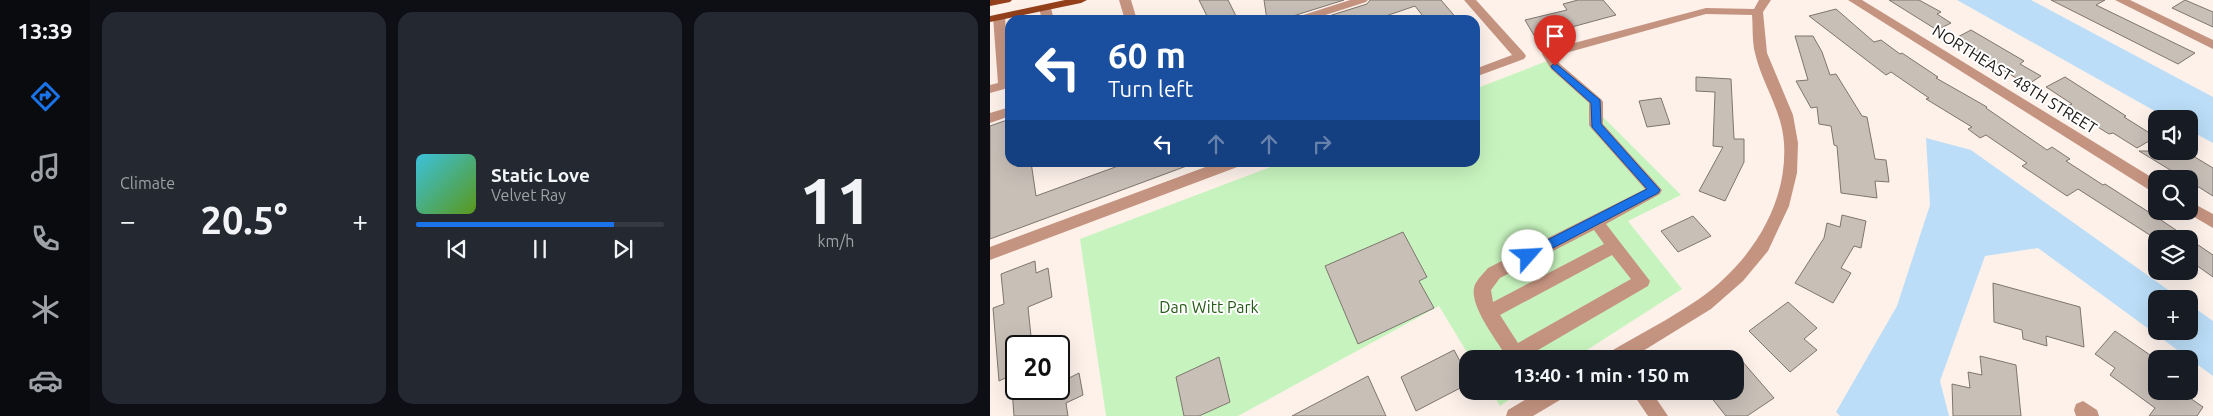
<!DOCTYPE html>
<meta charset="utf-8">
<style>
:root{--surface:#171b24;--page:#242831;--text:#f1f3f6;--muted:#9ea1a6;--line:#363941;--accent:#1a73e8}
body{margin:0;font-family:Ubuntu,sans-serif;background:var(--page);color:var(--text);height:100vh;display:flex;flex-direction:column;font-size:19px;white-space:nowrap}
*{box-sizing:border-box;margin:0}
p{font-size:16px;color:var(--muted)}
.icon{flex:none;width:28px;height:28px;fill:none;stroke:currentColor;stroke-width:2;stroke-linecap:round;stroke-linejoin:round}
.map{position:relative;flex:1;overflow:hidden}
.details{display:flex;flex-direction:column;gap:12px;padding:12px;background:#0d0f14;width:900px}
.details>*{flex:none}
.hud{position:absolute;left:15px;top:15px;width:475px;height:152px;border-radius:15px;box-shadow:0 5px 20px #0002;background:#1a4fa0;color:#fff;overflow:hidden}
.controls{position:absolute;left:1158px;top:110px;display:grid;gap:10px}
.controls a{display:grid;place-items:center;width:50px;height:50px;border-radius:10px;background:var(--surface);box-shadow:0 5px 20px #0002;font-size:25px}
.speed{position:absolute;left:15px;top:335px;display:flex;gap:10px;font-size:25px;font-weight:700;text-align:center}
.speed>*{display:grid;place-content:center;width:65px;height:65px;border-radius:50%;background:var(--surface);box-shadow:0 5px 20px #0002;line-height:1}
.speed .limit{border:2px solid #111;border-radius:8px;background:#fff;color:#111}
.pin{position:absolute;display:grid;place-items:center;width:42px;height:42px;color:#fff;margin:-51px -21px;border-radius:50% 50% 50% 0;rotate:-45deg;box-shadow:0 0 5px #0007}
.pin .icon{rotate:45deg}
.me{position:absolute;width:55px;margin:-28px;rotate:64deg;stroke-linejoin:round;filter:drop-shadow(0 0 4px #0008)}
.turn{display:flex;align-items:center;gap:18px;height:105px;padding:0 20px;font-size:22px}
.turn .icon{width:65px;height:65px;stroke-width:2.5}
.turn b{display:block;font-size:35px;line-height:42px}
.lanes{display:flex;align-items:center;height:48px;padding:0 20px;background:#0003;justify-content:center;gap:25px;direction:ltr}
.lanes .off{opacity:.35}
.big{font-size:38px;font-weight:600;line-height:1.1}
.details .tile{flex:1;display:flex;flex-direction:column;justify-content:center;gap:8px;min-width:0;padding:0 18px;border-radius:15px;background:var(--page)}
.details .dial{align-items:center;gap:0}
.dial b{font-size:65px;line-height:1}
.song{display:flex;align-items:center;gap:15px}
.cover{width:60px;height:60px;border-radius:8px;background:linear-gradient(135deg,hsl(190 70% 55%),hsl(90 70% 35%))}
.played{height:5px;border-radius:2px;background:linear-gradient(90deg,var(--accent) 80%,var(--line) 80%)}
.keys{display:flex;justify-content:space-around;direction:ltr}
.heat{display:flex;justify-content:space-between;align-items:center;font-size:28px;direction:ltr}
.details .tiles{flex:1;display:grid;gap:12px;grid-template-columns:repeat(3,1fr)}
.trip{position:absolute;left:469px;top:350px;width:285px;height:50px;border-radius:15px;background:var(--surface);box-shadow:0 5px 20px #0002;font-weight:600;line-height:50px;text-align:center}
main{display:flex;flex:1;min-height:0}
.tab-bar{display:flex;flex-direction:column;width:90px;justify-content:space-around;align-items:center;background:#090b0e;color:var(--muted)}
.tab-bar .icon{width:35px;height:35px}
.tab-bar .selected{color:var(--accent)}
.tab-bar b{font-size:22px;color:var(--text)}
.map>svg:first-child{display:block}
.green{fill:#c7f4be}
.water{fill:#bbddf7}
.building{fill:#c8bfb7;stroke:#7e766e}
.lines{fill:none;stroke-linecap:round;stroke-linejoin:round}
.minor{fill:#c59481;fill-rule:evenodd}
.major{fill:#94401b;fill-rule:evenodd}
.route{fill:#1a73e8;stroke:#114b97}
.labels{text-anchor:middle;stroke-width:4;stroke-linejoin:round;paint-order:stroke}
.street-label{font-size:16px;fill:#1c1815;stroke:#fff}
.park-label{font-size:16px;fill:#245b16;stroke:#fff}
</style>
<main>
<nav class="tab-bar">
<b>13:39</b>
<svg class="icon selected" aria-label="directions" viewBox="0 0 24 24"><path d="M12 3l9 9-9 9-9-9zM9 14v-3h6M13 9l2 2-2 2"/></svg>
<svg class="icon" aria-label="music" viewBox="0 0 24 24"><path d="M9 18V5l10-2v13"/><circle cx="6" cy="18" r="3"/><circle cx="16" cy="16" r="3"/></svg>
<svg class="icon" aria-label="phone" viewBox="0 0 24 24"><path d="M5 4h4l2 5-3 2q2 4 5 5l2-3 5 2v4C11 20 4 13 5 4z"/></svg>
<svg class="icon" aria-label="climate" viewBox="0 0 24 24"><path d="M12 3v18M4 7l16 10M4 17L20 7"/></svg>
<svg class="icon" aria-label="car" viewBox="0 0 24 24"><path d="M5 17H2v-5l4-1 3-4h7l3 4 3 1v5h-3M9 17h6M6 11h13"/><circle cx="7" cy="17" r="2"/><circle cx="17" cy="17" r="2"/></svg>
</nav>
<section class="details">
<div class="tiles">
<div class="tile"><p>Climate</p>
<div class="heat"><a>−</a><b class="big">20.5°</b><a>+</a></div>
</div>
<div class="tile">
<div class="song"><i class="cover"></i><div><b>Static Love</b><p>Velvet Ray</p></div></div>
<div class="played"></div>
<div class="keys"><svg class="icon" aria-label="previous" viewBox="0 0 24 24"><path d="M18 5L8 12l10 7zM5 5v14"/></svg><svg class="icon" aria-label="pause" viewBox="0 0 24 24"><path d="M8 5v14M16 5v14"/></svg><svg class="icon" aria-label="next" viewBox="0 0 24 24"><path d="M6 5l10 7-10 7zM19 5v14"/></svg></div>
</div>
<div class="tile dial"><b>11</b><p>km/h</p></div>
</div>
</section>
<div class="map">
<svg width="1223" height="416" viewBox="0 0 1223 416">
<rect width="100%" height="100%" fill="#fdf1ea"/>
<g class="green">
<polygon points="557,61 691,195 638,221 692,289 583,359 481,359 449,306 248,416 116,416 90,239 291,163 485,162 485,89"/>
<polygon points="501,391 532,391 510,406"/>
</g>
<g class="water">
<polygon points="967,0 1041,0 1223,97 1223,143 1199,130 1199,119 1179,119"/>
<polygon points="936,138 981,150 1191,299 1166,299 1166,331 1199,331 1199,304 1223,321 1223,376 1048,248 995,256 950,381 959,416 850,416 846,412 907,306 940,205"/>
</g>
<g class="building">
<polygon points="209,0 238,0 248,20 219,20"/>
<polygon points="274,0 354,0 303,16 300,20 277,20"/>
<polygon points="380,0 451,0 468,20 436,20 425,6 384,20 326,20 377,4"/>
<polygon points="588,0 613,0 626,15 545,37 535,20 577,10 573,4"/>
<polygon points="899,0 929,0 951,12 947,14 961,23 947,30"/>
<polygon points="1061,0 1115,0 1106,5 1205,53 1188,64"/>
<polygon points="1195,0 1223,12 1223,27 1182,8"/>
<polygon points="846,9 884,42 891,40 910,54 912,53 948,77 946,78 997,107 996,108 1057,150 1062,147 1080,159 1076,161 1113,185 1115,184 1168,218 1223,255 1223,277 1199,260 1199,239 1166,239 1088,189 1077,196 1032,166 1037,163 996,135 990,138 978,129 982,127 936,99 939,98 901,72 896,75 819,16"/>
<polygon points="981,30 1034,61 1030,64 1051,76 1037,85 964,39"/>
<polygon points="805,36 823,36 832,52 840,75 846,74 872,116 877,117 885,159 896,160 899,182 885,181 887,198 851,193 847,146 844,145 841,126 829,124 827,107 821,108 806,81 818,80"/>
<polygon points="706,77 741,79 744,139 754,139 754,162 735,201 709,191 733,147 723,146 725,92 706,91"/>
<polygon points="1075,77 1136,116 1134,117 1166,137 1147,148 1123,133 1119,134 1098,121 1077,106 1082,104 1056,87"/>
<polygon points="671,98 680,124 657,127 649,101"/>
<polygon points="20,119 20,162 41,162 46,196 139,162 202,164 0,239 0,126"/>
<polygon points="1149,151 1195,151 1223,168 1223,196 1199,181 1199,179 1195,179"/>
<polygon points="852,215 876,221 871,248 864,246 851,268 861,273 843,303 805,283 834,238 837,223 850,227"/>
<polygon points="703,216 721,236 688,252 671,231"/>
<polygon points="413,232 437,277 429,281 444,308 368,344 335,266"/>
<polygon points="45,261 46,273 58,268 62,297 38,307 42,346 26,346 26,373 9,381 3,308 14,304 11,274"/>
<polygon points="1003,283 1090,307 1094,347 1056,336 1057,346 1033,339 1032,330 1004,322"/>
<polygon points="798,302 827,328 814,339 827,350 800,372 759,331"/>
<polygon points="1125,331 1166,359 1166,391 1190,391 1213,407 1207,416 1159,416 1165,408 1120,375 1125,368 1105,354"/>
<polygon points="464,350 478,376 478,384 426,411 411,377"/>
<polygon points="745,353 784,398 757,416 736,416 716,391 745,391"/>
<polygon points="990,356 1026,365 1031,416 963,416 962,384 980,388 978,372 992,375"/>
<polygon points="229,357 240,402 209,416 194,416 186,377"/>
<polygon points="89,373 93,395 76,403 78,416 24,416 22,389 69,389 69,383"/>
<polygon points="378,376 396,416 302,416"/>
</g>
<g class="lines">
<g class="minor">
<polygon points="129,0 141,0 147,20 135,20"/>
<polygon points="360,0 378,0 376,2 320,20 302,20 304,18"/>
<polygon points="474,0 486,0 534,53 536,56 534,59 485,77 485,69 522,55"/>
<path d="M769 0H781L773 12 777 53 803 115 808 143 807 173 799 206 778 251 753 281 721 309 640 359H615L618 353C648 335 680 319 709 299 759 264 798 206 794 143 792 110 772 84 765 53 762 41 763 27 762 15L716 14 565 56 570 64 611 99 613 102V124L672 190 670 194 616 224 660 281 658 286 536 357 537 359H518C508 342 480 307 484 288 485 281 494 273 498 268L655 189 601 128 599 125V103L561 69 552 54 554 51 716 8 764 9ZM604 230 614 244 503 302 501 290 510 278ZM622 255 641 279 528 343 510 315Z"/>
<polygon points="858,0 872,0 1166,180 1166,192 1161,191"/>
<polygon points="1125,0 1140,0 1223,40 1223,49"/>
<polygon points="55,5 61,8 64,20 52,20 49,8"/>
<polygon points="9,14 15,17 20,86 18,88 0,93 0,85 8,83 3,17"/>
<polygon points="20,107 20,116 0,123 0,113"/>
<polygon points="229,162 252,162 250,166 0,260 0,247"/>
<polygon points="1199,201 1223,214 1223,228 1194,211 1199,211"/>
<polygon points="550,391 577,391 575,397 543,416 516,416 518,410"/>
<polygon points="641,391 661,391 678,416 658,416"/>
<polygon points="1093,401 1107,410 1109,416 1086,416 1084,410 1086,404"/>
</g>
<g class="major">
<polygon points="0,0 22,0 20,2 0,6"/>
<polygon points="75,0 97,0 91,3 0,22 0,16"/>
</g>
</g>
<polygon class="route" points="565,63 610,100 611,124 670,190 668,193 538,261 534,259 532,256 534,252 657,189 602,127 601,103 562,68 561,66"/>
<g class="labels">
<g class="street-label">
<text transform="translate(1025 79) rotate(32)" y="6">NORTHEAST 48TH STREET</text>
</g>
<g class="park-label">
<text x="219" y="313">Dan Witt Park</text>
</g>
</g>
</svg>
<div class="controls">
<a><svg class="icon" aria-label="sound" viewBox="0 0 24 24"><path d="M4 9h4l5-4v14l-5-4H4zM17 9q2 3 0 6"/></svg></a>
<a><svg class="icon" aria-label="search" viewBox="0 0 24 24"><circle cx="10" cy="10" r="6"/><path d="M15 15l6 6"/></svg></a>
<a><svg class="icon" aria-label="layers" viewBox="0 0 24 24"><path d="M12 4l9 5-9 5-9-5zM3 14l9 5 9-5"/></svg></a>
<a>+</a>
<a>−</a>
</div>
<div class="speed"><div class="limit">20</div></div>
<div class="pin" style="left:565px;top:66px;background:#d93025"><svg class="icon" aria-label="arrive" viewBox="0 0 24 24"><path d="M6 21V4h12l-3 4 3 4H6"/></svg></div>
<svg class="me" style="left:538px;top:256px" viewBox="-20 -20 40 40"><circle r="19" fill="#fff"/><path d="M0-13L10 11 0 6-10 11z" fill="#1a73e8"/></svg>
<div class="trip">13:40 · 1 min · 150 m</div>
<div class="hud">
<div class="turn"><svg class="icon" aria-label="left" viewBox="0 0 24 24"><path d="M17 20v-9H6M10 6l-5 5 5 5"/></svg><div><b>60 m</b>Turn left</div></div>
<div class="lanes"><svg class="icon" aria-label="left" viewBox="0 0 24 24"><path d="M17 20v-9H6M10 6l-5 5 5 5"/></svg><svg class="icon off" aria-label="ahead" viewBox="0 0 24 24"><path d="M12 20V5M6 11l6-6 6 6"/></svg><svg class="icon off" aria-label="ahead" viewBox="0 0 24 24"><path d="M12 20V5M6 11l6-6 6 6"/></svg><svg class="icon off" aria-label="right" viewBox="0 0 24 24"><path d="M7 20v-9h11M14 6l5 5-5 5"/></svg></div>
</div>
</div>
</main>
